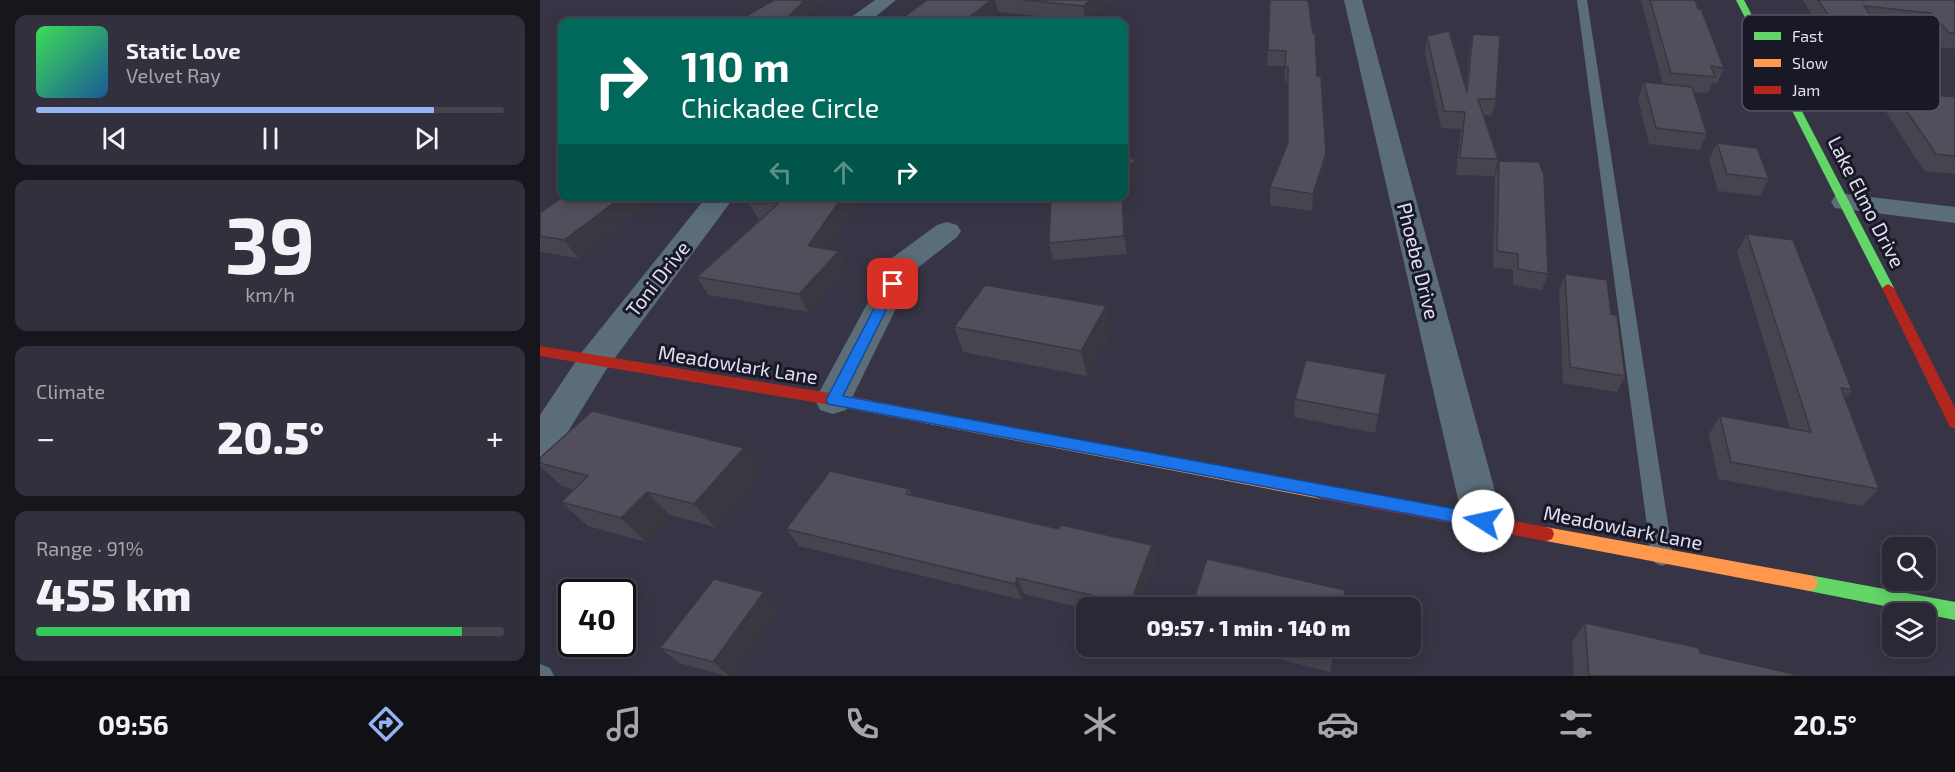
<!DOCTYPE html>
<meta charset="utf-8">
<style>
:root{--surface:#292834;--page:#31303c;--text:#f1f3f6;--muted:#a5a6ac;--line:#45444f;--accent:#95b2f1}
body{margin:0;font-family:"Exo 2",sans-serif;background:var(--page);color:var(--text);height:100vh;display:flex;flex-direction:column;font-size:22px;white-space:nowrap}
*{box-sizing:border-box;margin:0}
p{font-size:20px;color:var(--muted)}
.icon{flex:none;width:33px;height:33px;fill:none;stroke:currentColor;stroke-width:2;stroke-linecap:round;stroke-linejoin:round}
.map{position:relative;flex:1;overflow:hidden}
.panel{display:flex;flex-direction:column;gap:15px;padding:15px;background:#17161d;width:540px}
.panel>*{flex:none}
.banner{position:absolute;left:18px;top:18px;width:570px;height:183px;border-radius:12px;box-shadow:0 3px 15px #0003,0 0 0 2px var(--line);background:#00695c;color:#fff;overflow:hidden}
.buttons{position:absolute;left:1342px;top:537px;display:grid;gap:12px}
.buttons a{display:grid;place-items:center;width:54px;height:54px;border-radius:12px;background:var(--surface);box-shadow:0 3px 15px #0003,0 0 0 2px var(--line);font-size:30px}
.speed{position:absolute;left:18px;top:579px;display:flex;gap:12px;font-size:30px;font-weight:700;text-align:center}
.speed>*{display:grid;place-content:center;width:78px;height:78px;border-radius:50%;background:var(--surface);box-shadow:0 3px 15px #0003,0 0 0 2px var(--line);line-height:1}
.speed .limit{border:3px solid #111;border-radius:9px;background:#fff;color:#111}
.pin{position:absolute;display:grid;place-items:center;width:51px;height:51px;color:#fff;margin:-26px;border-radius:12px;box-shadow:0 3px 9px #0006}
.me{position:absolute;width:66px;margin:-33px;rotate:280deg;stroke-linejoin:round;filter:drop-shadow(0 0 4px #0008)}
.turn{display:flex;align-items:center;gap:21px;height:126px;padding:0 24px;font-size:27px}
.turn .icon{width:78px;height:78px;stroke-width:2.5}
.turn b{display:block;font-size:42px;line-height:51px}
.lanes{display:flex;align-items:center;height:57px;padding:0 24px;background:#0003;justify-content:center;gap:30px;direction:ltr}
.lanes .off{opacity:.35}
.big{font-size:45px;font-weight:800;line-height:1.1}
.panel .tile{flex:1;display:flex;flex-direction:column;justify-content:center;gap:9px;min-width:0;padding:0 21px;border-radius:12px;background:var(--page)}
.panel .dial{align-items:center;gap:0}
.dial b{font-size:78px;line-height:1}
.song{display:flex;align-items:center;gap:18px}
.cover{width:72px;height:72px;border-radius:9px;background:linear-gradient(135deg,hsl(130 70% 55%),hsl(210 70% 35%))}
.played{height:6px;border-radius:3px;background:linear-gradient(90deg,var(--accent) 85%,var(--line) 85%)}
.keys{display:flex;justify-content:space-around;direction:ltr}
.heat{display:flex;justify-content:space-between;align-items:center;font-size:33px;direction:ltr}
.charge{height:9px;border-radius:4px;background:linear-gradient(90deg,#34c759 91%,var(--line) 0)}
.trip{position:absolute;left:536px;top:597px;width:345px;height:60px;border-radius:12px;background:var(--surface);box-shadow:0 3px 15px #0003,0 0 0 2px var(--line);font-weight:800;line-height:60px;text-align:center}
.tabs{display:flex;height:96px;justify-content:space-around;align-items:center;background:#101015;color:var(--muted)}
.tabs .icon{width:42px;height:42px}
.tabs .current{color:var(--accent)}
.tabs b{font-size:27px;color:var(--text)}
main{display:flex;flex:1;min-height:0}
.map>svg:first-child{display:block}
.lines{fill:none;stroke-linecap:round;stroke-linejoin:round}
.lane{fill:#5a6d78;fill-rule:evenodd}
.street{fill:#5a6d78;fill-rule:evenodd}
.fast{fill:#63d668;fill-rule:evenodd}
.slow{fill:#ff974d;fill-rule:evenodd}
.jam{fill:#b3261e;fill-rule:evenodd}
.wall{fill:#47444f}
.shaded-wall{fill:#393740}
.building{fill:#524f5c;stroke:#393740;stroke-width:1.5}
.route{fill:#1a73e8;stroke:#114b97;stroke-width:1.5}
.labels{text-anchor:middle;stroke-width:6;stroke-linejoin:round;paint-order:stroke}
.street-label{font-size:20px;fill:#e0dff3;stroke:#191826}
.key{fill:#191826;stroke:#555464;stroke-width:1.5}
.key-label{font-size:16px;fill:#e0dff3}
</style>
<main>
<section class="panel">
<div class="tile">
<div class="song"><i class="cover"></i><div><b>Static Love</b><p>Velvet Ray</p></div></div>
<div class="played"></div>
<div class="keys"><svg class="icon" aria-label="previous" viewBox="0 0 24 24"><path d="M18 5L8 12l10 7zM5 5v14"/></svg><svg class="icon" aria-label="pause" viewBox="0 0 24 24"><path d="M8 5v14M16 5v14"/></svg><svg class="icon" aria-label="next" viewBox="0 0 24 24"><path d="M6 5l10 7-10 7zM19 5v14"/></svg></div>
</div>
<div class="tile dial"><b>39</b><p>km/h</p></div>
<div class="tile"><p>Climate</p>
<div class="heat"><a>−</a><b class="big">20.5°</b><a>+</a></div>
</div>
<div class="tile"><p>Range · 91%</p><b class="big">455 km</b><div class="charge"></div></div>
</section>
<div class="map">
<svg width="1415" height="676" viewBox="0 0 1415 676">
<rect width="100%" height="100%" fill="#373545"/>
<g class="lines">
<g class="lane">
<polygon points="1037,0 1047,0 1133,556 1129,563 1122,566 1115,563 1111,556"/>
<polygon points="0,664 10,668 14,676 0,676"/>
</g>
<g class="street">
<polygon points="335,0 356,0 329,22 308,22 310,18"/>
<polygon points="804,0 822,0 963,521 957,534 943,539 929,534 923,521"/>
<polygon points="1305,194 1415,207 1415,223 1295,208 1291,202 1295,196"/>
<polygon points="167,196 195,196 66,370 13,456 0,460 0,415 42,352"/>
<polygon points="407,222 417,225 421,231 417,237 375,270 306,410 293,414 280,410 275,400 352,258 397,225"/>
</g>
<g class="fast">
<polygon points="1196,0 1204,0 1354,288 1352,291 1348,292 1342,288"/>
<polygon points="1269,575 1415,602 1415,620 1269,591 1263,589 1260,583 1263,577"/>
</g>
<g class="slow">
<polygon points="296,394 781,485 787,487 789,492 787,497 781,499 296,406 291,404 289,400 291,396"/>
<polygon points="1006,527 1269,575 1275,577 1278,583 1275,589 1269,591 1006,541 1000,539 998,534 1000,529"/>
</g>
<g class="jam">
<polygon points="1348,284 1354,288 1415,408 1415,429 1410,427 1408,423 1342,288"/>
<polygon points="0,346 296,394 301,396 303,400 301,404 296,406 0,356"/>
<polygon points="781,485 1006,527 1012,529 1014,534 1012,539 1006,541 781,499 775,497 773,492 775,487"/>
</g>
</g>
<g class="wall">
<polygon points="387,0 573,0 545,21 458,12 445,22 357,22"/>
<polygon points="730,0 777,76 785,170 772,211 730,205 730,187 748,144 748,83 745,83 745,66 727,66"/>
<polygon points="1101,0 1155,0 1184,68 1177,84 1172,83 1168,93 1153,92 1167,134 1159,150 1109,144 1098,98 1104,82 1123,84"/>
<polygon points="1263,0 1415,0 1415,49 1400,47 1382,27 1335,22 1332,27 1379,90 1377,93 1415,97 1415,174 1384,171 1343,107 1346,103 1329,101 1282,32"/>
<polygon points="933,34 956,99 952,116 944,115 958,159 954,176 916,175 921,129 901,128 885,52 887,36 926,88 930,49"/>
<polygon points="1177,143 1229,179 1220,196 1178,191 1169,160"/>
<polygon points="959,161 1008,274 1002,290 973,285 973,270 953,267 955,176"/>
<polygon points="24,196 109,196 112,201 38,258 0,252 0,213"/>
<polygon points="215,196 320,196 321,199 287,249 308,269 268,312 168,295 157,277 220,220 219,220 209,203"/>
<polygon points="583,196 587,254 513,260 509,243"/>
<polygon points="1207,234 1312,390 1305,398 1339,489 1322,506 1178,479 1169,434 1180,416 1250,428 1197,252"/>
<polygon points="1025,274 1071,314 1085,376 1077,392 1023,383 1019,290"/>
<polygon points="566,306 571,331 547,376 423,352 414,327"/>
<polygon points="846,374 835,433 754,417 755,399"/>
<polygon points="0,458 222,472 175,527 130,515 106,542 48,526 21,502 34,490 22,486 0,466"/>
<polygon points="369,489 372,495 519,529 612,545 615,562 598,608 546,608 546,609 484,594 482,600 259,546 246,529"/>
<polygon points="239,608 191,676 186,676 139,663 120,648"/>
<polygon points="1045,623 1160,653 1262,676 1034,676 1032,642"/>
<polygon points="687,646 795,646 790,672"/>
</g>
<g class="shaded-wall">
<polygon points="265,0 284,0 263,22 243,22"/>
<polygon points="451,0 455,0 458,12 445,22 423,22"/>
<polygon points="551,0 573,0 545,21 543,6"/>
<polygon points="786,153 785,170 772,211 773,194"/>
<polygon points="596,161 598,178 584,186 584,167"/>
<polygon points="83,196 109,196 112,201 38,258 24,240"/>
<polygon points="303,196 320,196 321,199 277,264 268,246"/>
<polygon points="582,196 583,196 587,254 584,236"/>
<polygon points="299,251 308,269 268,312 259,294"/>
<polygon points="566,306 571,331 547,376 541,351"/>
<polygon points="204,448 222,472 175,527 154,504"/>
<polygon points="107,492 130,515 106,542 81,518"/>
<polygon points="612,545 615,562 598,608 591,608 590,604"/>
<polygon points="477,578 484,594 482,600 475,584"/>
<polygon points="224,592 239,608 191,676 189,676 173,662"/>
</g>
<g class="building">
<polygon points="234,0 265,0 243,22 196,22"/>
<polygon points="387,0 451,0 423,22 357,22"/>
<polygon points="483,0 551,0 543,6"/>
<polygon points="730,0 768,0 773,33 775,33 777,76 781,76 786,153 773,194 730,187 748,143 748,67 745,67 746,51 728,50"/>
<polygon points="1110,0 1155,0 1158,9 1161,9 1184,68 1171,66 1175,77 1131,73"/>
<polygon points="1278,0 1415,0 1415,33 1409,33 1391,13 1324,6 1335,22 1328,21 1379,90 1338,86 1290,17"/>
<polygon points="909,31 927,92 933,34 960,36 956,99 938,99 958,159 920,158 925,112 904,111 887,36"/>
<polygon points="1104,82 1152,87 1167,134 1116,128"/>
<polygon points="1353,91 1415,97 1415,156 1396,154"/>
<polygon points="1177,143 1217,148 1229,179 1187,174"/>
<polygon points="584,154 596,161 584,167"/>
<polygon points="959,161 999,162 1004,175 1008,274 978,269 978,254 957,251"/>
<polygon points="24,196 83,196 24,240 0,236 0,213"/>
<polygon points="215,196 303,196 268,246 299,251 259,294 157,277 239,203 209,203"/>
<polygon points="511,196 582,196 584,236 509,243"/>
<polygon points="1207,234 1253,240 1312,390 1301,388 1339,489 1191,462 1180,416 1271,432"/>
<polygon points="1025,274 1067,280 1071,314 1077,315 1085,376 1030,367"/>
<polygon points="445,285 566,306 541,351 414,327"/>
<polygon points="766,360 846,374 839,415 755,399"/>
<polygon points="52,411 204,448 154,504 107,492 81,518 21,502 48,476 0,463 0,458"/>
<polygon points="290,471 369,489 366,494 519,529 521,525 612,545 590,604 477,578 475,584 246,529"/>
<polygon points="667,559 805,590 802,608 651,608"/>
<polygon points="174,579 224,592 173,662 120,648"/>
<polygon points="1045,623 1159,648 1160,653 1262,676 1049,676"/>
<polygon points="750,646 795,646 793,657"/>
</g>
<polygon class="route" points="353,280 359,284 303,396 943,514 949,516 952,521 949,526 943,528 288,404 286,400 347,284"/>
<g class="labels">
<g class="street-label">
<text transform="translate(1326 202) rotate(63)" y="7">Lake Elmo Drive</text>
<text transform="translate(878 261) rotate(76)" y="7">Phoebe Drive</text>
<text transform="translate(118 279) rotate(-52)" y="7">Toni Drive</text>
<text transform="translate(198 365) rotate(9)" y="7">Meadowlark Lane</text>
<text transform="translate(1083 528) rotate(11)" y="7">Meadowlark Lane</text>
</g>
</g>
<rect x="1202" y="15" width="198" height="96" rx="9" class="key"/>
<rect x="1214" y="32" width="27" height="8" fill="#63d668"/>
<rect x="1214" y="59" width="27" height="8" fill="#ff974d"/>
<rect x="1214" y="86" width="27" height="8" fill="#b3261e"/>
<g class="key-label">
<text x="1252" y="42">Fast</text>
<text x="1252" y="69">Slow</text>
<text x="1252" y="96">Jam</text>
</g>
</svg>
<div class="buttons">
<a><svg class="icon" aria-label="search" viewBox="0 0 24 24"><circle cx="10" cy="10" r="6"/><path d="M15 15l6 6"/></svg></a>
<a><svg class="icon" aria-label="layers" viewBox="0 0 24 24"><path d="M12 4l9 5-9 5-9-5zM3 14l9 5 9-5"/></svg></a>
</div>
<div class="speed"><div class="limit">40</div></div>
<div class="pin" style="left:353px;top:284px;background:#d93025"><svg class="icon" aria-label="arrive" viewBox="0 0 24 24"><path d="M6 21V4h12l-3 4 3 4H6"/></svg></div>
<svg class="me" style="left:943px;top:521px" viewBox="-20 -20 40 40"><circle r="19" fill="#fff"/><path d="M0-13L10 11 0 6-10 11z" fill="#1a73e8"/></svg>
<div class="trip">09:57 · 1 min · 140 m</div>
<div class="banner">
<div class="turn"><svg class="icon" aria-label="right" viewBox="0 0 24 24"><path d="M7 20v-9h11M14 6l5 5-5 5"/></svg><div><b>110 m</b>Chickadee Circle</div></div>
<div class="lanes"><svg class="icon off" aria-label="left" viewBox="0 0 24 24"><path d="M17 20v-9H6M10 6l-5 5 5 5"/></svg><svg class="icon off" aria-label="ahead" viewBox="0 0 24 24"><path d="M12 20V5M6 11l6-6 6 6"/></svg><svg class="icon" aria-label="right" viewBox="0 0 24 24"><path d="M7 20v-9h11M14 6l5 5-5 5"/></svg></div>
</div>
</div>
</main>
<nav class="tabs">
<b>09:56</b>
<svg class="icon current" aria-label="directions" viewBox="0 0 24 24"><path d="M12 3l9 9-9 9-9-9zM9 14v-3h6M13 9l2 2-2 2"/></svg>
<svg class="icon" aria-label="music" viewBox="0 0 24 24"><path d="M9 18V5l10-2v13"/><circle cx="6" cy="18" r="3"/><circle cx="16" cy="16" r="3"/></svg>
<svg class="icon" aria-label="phone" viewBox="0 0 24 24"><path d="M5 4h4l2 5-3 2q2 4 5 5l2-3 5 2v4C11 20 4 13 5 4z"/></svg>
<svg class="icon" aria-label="climate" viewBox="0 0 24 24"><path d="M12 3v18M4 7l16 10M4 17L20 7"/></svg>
<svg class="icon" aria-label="car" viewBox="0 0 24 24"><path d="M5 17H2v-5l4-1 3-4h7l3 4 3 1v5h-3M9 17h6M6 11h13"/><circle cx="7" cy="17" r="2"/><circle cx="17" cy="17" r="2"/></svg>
<svg class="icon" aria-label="filters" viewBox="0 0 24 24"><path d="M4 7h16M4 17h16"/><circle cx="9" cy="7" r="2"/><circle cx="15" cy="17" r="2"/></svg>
<b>20.5°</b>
</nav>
